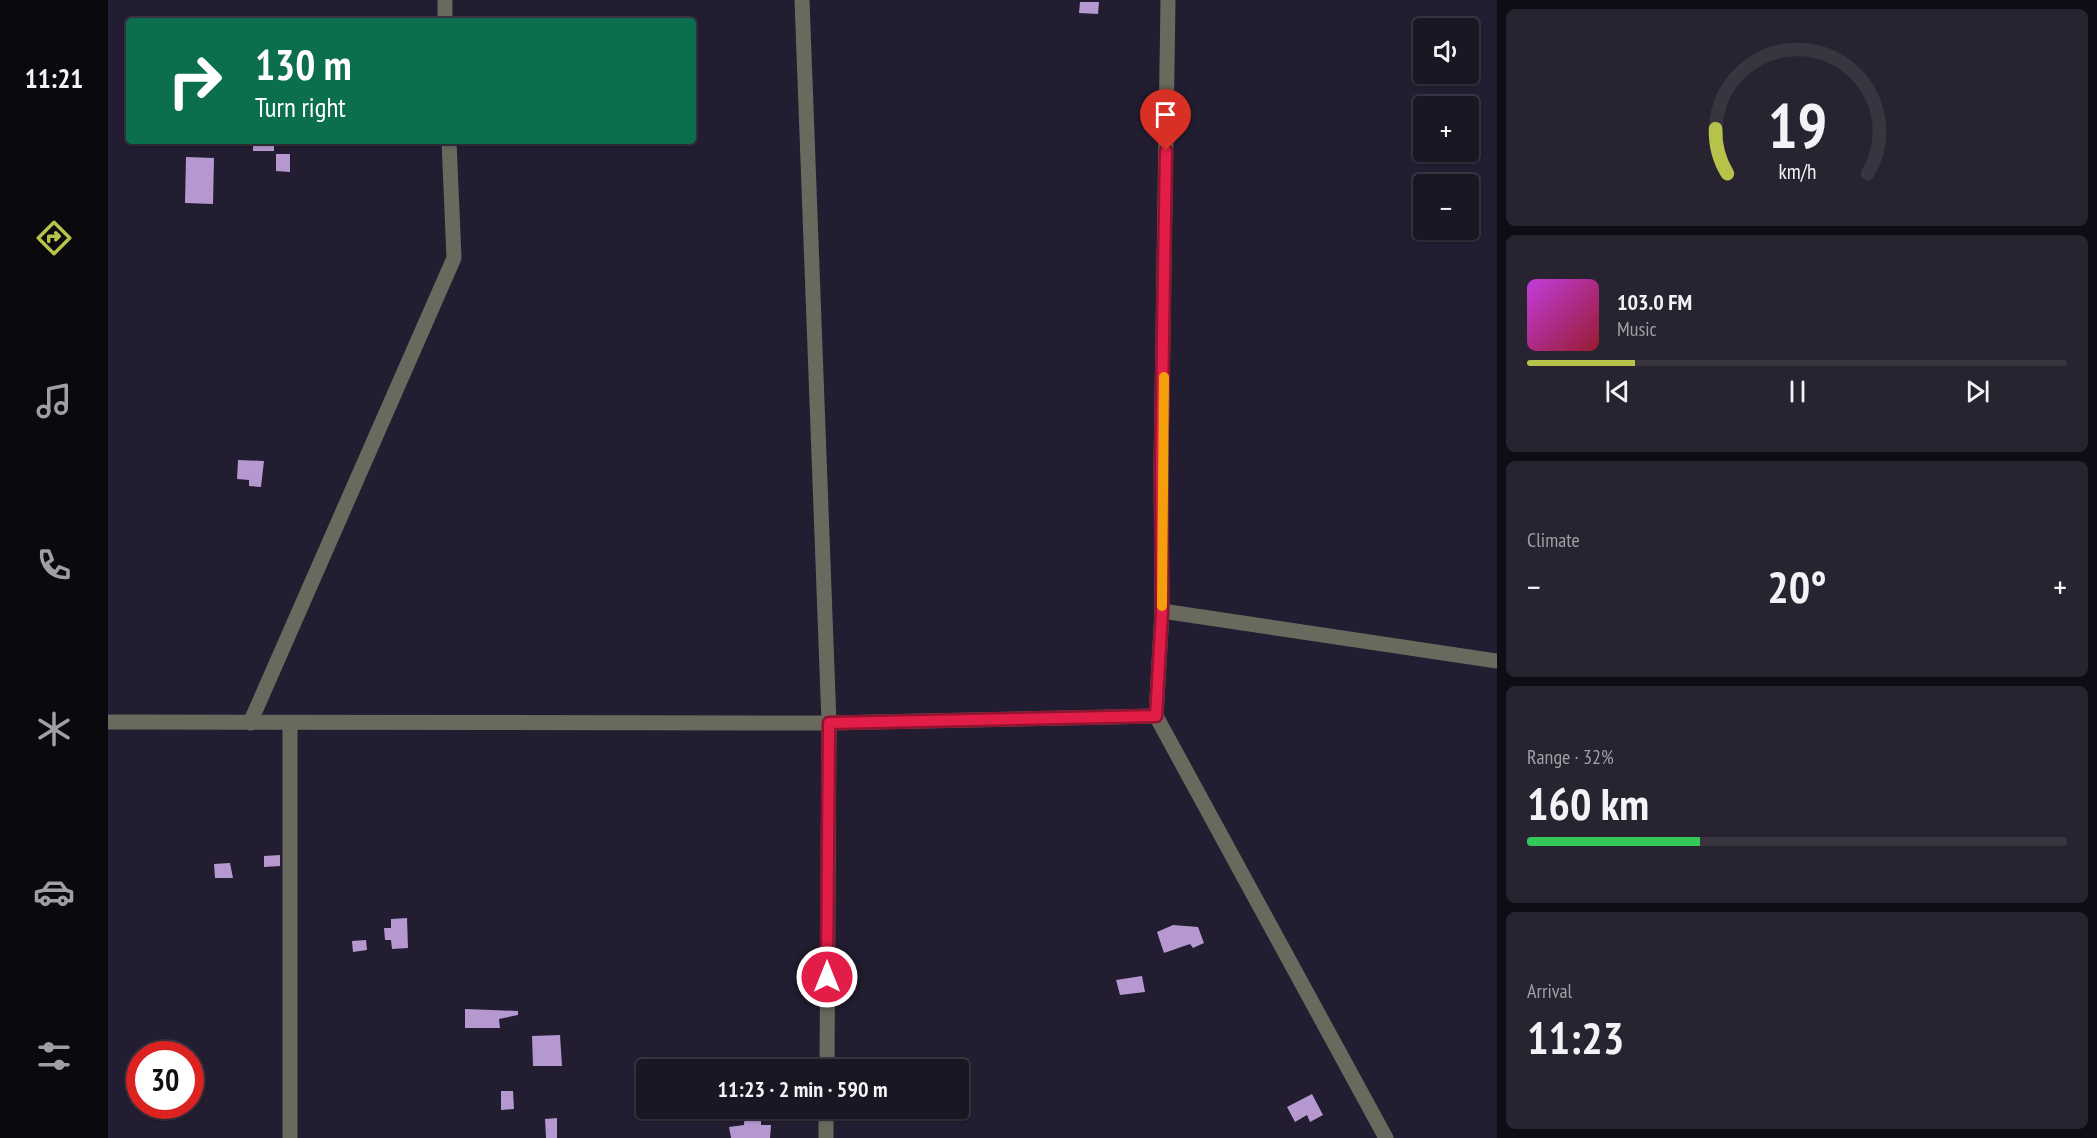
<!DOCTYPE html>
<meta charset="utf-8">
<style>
:root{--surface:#1a1624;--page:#272331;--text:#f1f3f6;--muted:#9f9fa6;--line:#383541;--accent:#b6c249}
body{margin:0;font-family:"PT Sans Narrow",sans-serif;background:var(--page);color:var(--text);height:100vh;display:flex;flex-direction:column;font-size:22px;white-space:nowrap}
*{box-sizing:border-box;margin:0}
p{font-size:20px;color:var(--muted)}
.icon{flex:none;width:33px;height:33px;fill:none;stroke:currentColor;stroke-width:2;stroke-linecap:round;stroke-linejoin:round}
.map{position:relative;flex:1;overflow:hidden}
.drawer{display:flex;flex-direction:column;gap:9px;padding:9px;background:#0e0c14;width:600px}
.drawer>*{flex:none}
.hud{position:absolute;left:18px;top:18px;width:570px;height:126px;border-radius:6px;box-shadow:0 2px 4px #0004,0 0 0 2px var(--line);background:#0b6e4f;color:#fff;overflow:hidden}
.fabs{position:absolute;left:1305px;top:18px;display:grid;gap:12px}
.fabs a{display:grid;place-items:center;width:66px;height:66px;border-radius:6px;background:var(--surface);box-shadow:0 2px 4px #0004,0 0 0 2px var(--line);font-size:30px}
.speed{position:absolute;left:18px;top:1041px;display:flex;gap:12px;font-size:30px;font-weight:700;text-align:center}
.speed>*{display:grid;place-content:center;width:78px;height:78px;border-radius:50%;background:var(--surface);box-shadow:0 2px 4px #0004,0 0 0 2px var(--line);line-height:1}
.speed .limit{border:9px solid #d22;background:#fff;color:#111}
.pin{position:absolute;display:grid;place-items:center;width:51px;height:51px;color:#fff;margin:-62px -26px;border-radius:50% 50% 50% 0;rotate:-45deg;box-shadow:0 0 6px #0007}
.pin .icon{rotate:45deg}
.me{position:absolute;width:66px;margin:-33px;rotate:0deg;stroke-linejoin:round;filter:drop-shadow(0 0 4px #0008)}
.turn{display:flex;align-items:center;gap:21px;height:126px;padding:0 30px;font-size:27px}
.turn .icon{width:78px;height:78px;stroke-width:2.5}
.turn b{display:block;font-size:42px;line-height:51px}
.big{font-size:45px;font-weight:700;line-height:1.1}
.drawer .widget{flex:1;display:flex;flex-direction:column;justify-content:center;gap:9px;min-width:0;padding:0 21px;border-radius:9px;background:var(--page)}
.drawer .dial{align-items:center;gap:0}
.dial svg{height:156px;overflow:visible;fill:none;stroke:var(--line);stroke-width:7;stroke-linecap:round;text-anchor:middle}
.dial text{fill:var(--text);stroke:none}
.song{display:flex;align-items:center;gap:18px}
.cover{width:72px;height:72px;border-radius:9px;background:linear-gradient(135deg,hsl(290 70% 55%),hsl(350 70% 35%))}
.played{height:6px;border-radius:3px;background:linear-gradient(90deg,var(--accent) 20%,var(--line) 20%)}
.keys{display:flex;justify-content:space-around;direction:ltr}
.heat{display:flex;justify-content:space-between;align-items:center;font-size:33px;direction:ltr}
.charge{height:9px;border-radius:4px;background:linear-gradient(90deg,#34c759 32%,var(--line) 0)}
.trip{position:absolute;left:528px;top:1059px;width:333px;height:60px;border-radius:6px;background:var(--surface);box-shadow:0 2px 4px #0004,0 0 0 2px var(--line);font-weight:700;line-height:60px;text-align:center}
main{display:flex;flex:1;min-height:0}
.tab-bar{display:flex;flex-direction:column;width:108px;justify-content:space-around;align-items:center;background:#0a090e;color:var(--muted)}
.tab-bar .icon{width:42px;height:42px}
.tab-bar .active{color:var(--accent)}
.tab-bar b{font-size:27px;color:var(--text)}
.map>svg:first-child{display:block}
.building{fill:#b598cf}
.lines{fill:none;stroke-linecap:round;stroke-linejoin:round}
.minor{stroke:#69695e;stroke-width:15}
.route-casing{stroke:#92132f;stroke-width:15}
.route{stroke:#e11d48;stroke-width:10}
.slow{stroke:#f59e0b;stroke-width:10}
</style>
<main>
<nav class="tab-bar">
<b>11:21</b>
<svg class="icon active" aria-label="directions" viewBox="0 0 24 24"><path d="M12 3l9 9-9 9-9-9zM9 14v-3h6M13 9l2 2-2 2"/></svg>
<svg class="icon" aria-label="music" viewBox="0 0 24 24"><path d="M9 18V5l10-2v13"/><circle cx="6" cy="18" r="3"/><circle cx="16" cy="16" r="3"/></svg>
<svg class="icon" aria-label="phone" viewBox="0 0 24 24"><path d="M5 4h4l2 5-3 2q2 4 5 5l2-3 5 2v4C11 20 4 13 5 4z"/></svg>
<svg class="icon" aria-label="climate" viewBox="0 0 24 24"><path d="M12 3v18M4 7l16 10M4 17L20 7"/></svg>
<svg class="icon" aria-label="car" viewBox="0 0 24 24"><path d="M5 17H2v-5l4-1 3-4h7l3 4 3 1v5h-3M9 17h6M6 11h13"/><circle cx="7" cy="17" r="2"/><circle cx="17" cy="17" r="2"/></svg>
<svg class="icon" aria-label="filters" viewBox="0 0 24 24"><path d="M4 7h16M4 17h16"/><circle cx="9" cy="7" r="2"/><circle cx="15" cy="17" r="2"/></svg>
</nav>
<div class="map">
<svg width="1389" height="1138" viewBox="0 0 1389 1138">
<rect width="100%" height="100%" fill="#221d30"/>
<g class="building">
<polygon points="972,2 991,2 990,14 971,13"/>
<rect x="145" y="141" width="21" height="10"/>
<polygon points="168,154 182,154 182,172 168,171"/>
<polygon points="78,157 106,158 105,204 77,203"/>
<polygon points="130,460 156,461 153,487 141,486 141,480 129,479"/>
<polygon points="172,855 172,866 156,867 156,856"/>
<polygon points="122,863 125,878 107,878 106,864"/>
<polygon points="299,918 300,948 284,949 283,940 277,940 276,928 283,928 283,919"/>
<polygon points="1065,925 1090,927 1096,943 1085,948 1082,944 1056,953 1049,932"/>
<polygon points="258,940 259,950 245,952 244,941"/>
<polygon points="1034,976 1037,992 1012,995 1008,980"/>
<polygon points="357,1009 410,1011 410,1015 391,1019 392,1028 357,1028"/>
<polygon points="452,1035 454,1066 425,1066 424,1036"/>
<polygon points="393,1091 405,1091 406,1109 393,1110"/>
<polygon points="1204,1094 1215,1115 1202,1122 1199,1115 1187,1122 1179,1107"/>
<polygon points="637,1108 653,1108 653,1125 663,1125 662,1138 623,1138 621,1127 636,1125"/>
<polygon points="449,1118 449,1138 438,1138 437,1119"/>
</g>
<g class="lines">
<g class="minor">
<polyline points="694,0 721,723 719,1070"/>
<polyline points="1060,0 1053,465 1054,611 1048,716 1278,1138"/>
<polyline points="337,21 337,0"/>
<polyline points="1054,611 1389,661"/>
<polyline points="0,722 721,723 1048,716"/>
<polyline points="142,723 346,258 341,141"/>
<polyline points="182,724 182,1138"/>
<polyline points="718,1138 718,1108"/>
</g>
</g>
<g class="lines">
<defs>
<polyline id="route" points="719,977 721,723 1048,716 1054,611 1053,465 1058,151"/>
</defs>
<use href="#route" class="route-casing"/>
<use href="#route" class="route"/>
<polyline class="slow" points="1054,606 1056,377"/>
</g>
</svg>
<div class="fabs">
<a><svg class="icon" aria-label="sound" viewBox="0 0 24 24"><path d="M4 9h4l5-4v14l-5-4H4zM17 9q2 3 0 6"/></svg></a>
<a>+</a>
<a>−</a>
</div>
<div class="speed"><div class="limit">30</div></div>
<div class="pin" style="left:1058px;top:151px;background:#d93025"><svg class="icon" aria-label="arrive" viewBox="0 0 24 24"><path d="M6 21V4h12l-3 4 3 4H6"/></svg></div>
<svg class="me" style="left:719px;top:977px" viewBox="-20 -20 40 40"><circle r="17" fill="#e11d48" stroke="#fff" stroke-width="3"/><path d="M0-11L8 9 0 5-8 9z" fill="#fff"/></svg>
<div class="trip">11:23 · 2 min · 590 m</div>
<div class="hud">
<div class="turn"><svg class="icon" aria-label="right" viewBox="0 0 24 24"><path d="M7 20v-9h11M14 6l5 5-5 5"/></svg><div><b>130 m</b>Turn right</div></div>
</div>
</div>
<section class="drawer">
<div class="widget dial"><svg viewBox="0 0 100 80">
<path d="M14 69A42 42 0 1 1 86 69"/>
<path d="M14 69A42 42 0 0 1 8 46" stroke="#b6c249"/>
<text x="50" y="56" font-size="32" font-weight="700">19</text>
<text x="50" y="72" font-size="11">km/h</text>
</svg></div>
<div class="widget">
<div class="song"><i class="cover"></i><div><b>103.0 FM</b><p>Music</p></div></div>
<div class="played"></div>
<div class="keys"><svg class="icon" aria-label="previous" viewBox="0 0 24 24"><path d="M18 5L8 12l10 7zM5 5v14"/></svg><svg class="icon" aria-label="pause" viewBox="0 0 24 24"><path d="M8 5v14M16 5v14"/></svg><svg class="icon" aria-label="next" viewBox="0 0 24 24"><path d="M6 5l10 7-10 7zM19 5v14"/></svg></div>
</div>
<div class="widget"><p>Climate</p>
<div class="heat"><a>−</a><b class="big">20°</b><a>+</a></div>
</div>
<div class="widget"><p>Range · 32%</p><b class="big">160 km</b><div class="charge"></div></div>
<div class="widget"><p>Arrival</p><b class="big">11:23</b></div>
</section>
</main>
